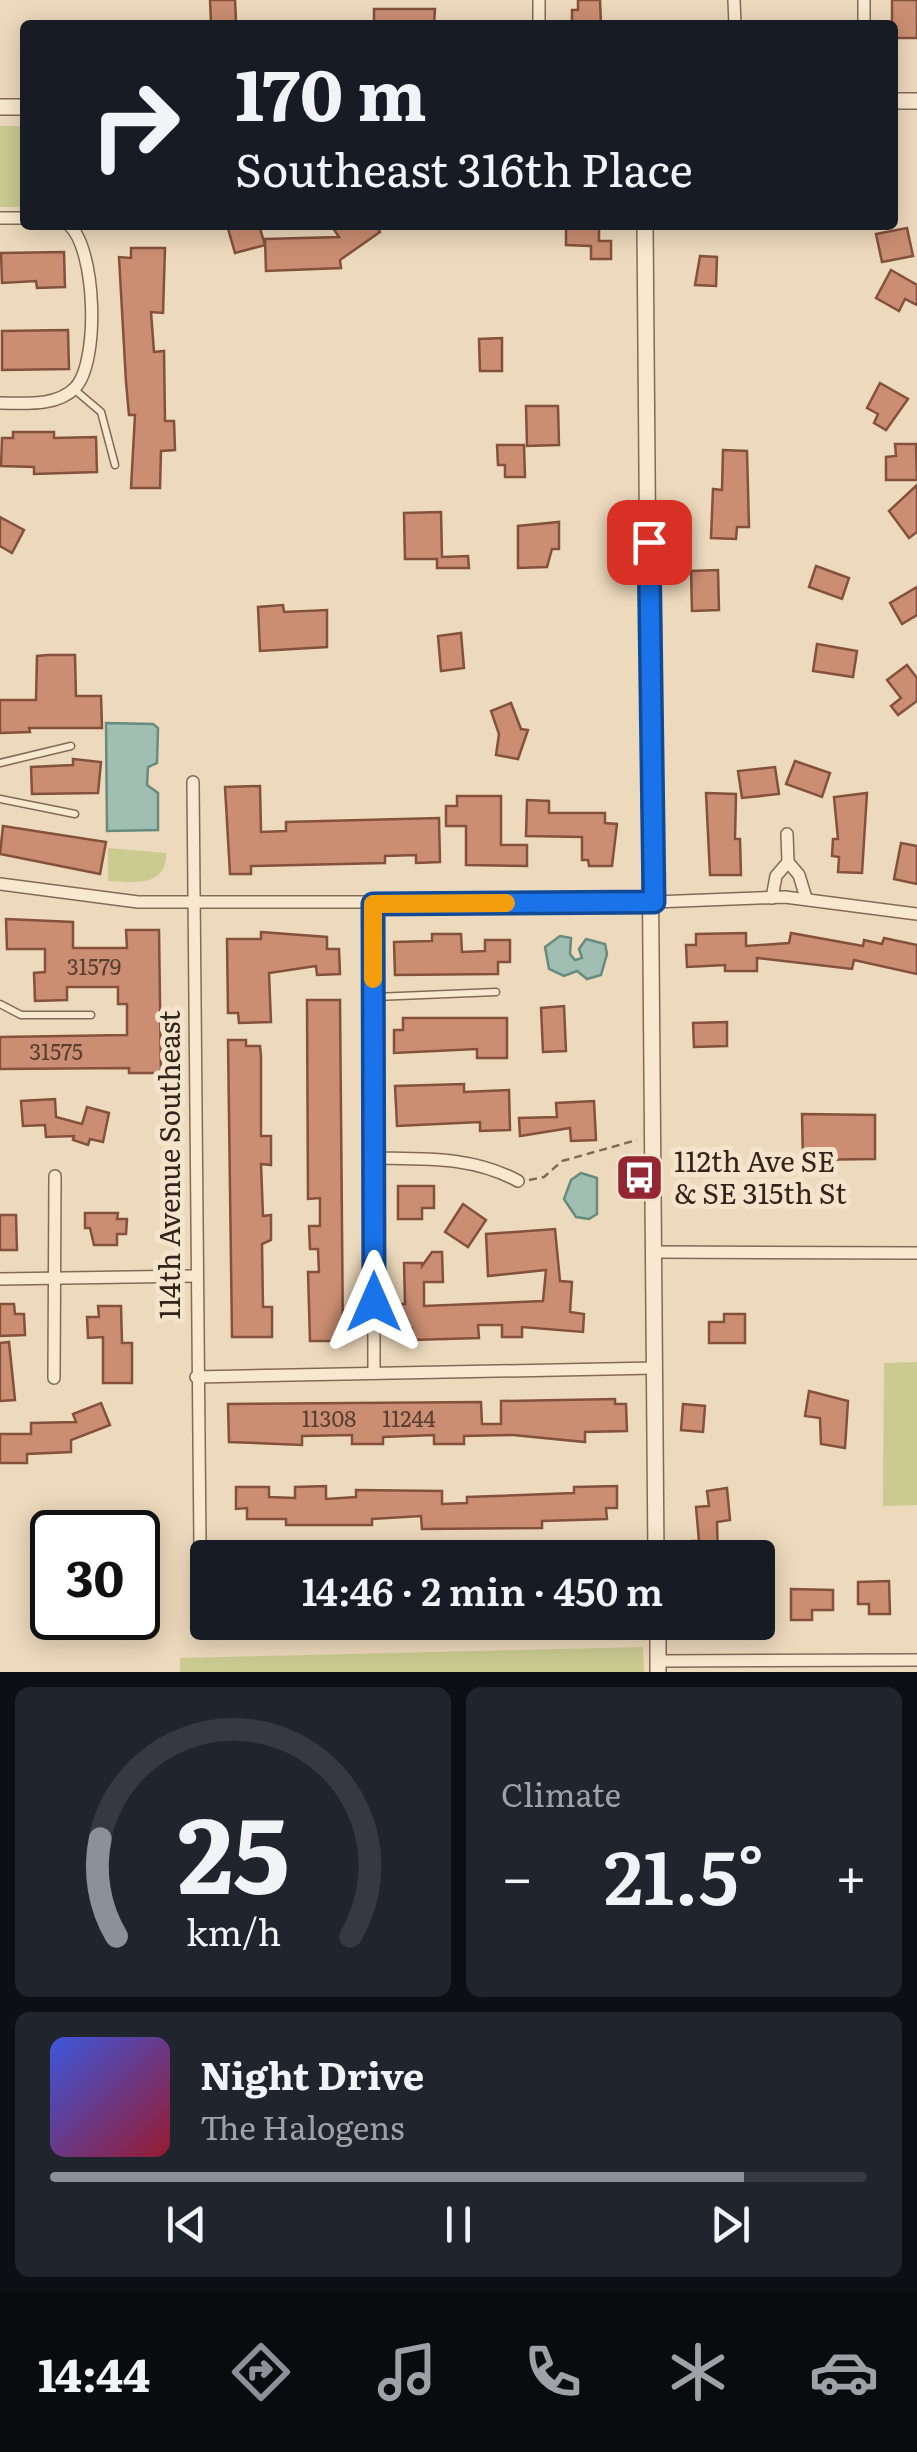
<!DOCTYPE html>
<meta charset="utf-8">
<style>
:root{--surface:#171b24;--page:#20242c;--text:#f1f3f6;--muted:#9ea1a6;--line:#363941;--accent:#8c9099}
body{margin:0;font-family:Literata,serif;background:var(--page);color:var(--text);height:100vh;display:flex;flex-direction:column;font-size:38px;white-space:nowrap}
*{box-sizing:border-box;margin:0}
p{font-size:32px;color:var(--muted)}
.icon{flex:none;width:55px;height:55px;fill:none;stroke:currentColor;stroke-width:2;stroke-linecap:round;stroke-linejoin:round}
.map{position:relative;height:1672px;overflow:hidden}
.details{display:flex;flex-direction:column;gap:15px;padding:15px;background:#0d0f14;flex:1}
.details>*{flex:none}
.hud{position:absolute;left:20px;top:20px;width:878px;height:210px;border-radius:10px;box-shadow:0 5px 25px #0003;background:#171b24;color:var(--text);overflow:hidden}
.speed{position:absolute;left:30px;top:1510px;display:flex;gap:20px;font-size:50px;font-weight:700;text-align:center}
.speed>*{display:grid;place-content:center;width:130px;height:130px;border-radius:50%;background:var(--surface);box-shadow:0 5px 25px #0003;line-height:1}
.speed .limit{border:5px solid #111;border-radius:15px;background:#fff;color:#111}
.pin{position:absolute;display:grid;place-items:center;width:85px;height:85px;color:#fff;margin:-42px;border-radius:20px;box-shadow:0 5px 15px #0006}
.me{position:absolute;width:110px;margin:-55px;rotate:0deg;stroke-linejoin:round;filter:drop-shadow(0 0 8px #0008)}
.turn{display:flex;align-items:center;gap:35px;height:210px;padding:0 50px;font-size:45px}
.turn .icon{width:130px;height:130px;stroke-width:2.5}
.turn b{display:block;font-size:70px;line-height:85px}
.big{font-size:75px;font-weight:600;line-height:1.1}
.details .card{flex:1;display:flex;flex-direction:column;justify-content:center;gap:15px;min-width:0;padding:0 35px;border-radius:15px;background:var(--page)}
.details .dial{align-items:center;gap:0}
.dial svg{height:260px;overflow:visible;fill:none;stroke:var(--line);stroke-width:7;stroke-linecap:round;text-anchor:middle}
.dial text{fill:var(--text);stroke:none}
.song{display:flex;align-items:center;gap:30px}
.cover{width:120px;height:120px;border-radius:15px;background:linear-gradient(135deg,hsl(230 70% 55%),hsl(350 70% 35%))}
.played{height:10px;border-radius:5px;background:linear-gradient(90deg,var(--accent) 85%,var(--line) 85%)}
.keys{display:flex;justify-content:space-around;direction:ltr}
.heat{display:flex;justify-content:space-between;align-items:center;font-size:55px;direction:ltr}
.details .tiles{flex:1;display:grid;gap:15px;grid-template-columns:1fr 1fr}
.card:last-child{grid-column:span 2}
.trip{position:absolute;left:190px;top:1540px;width:585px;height:100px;border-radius:10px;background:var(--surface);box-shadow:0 5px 25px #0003;font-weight:600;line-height:100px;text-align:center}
.tabs{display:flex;height:160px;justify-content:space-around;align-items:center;background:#090b0e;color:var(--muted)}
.tabs .icon{width:70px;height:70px}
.tabs .current{color:var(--accent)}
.tabs b{font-size:45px;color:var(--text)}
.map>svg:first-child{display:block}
.green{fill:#caca91}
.water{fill:#a0beb2;stroke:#688b7f;stroke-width:2.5}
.building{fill:#cb8e72;stroke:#83513c;stroke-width:2.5}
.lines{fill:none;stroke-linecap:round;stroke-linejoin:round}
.service-casing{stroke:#846a56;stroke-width:9}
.minor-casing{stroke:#846a56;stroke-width:14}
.tertiary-casing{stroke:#846a56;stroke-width:18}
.path{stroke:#846a56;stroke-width:2.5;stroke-dasharray:8 5;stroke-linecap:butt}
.service{stroke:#f8e8cf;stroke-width:6}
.minor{stroke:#f8e8cf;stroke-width:11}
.tertiary{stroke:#f8e8cf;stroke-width:15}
.route-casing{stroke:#114b97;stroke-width:25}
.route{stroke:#1a73e8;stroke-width:18}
.slow{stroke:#f59e0b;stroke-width:18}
.labels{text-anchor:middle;stroke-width:10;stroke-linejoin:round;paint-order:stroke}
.number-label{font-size:22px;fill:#593e31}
.poi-label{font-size:28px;fill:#33241b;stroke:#f5e4cc;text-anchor:start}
.street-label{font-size:28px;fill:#33241b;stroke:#f5e4cc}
</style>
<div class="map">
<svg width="917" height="1672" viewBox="0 0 917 1672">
<rect width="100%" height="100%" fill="#edd9bc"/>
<g class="green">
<polygon points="0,126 23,126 24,207 0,207"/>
<path d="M108 848 166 853C167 888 133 882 108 881Z"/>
<polygon points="917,1362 917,1505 883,1506 884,1363"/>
<polygon points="643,1647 644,1672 180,1672 180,1658"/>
</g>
<g class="water">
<polygon points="106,723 153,724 158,728 157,763 148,767 147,785 158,793 158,830 107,831"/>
<polygon points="560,936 571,938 570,954 575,960 582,958 579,949 586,939 605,944 607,954 601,975 587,979 577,971 564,976 549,969 545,947"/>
<polygon points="581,1173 597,1178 597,1214 589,1219 576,1217 564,1199 571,1180"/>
</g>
<g class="building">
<polygon points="210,0 235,0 236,21 211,22"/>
<polygon points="578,0 600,0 601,25 572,25 572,10 578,10"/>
<rect x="892" y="0" width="25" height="38"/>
<polygon points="374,9 435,9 434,25 374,25"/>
<polygon points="227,225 259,225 265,245 235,253"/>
<polygon points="331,225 375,225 380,232 340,260 341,268 266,271 265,239 339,237"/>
<polygon points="566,225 599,225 599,241 611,241 611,259 591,259 591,246 566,245"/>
<polygon points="907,228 913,256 882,262 876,234"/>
<polygon points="131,248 165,248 163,313 151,312 154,352 164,351 165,421 174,421 175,450 161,451 160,488 131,488 135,415 129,415 126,382 119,257 131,258"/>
<polygon points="64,252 65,287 37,288 36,281 2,283 1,253"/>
<polygon points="700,256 717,257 716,286 695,285"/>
<polygon points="891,270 917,285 917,305 905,299 899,311 876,298"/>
<polygon points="68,330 69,369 2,370 2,331"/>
<polygon points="502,338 502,371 480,371 479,339"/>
<polygon points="880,383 908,399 886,430 874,423 878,414 867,408"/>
<polygon points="526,406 558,406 559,445 527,446"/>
<polygon points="13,432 54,432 54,438 96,437 97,472 34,474 34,467 1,466 2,438 13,438"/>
<polygon points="895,444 916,444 917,480 886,480 886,457 896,456"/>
<polygon points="497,445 524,445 525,477 505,477 505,465 498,465"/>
<polygon points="723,450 747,451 749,527 737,527 736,539 711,538 713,489 722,490"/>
<polygon points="917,485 917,532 909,538 889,511"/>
<polygon points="441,512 442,557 468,556 469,568 437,568 437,559 405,559 404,513"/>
<polygon points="0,517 24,530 12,553 0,546"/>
<polygon points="559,522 559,549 552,549 547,567 518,568 518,526"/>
<polygon points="816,566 849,578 842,599 809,587"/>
<polygon points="718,570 719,610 692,611 691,571"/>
<polygon points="917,587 917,615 902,624 890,603"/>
<polygon points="283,605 284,612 327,610 327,647 260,651 258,607"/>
<polygon points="461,633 464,668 441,671 438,636"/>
<polygon points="817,644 857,651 853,677 813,671"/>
<polygon points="48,655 75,655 76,696 101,696 102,728 29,728 30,732 0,733 0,700 36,700 37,656"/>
<polygon points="907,665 917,678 917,701 898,715 891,706 901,698 887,680"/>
<polygon points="511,703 521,729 528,730 518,759 496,755 499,734 491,711"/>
<polygon points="73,759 101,762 98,793 32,794 31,767 73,765"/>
<polygon points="795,761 830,773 822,797 786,784"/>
<polygon points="775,767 779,794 742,798 738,771"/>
<polygon points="260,786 261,832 286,831 286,822 439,818 440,862 416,863 416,855 385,856 385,863 251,866 251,874 230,874 225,787"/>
<polygon points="706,793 736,794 735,839 740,839 741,875 710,875"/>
<polygon points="867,793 862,873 838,872 839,857 832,856 833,839 838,839 834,797"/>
<polygon points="457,796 501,796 501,845 527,845 527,866 466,865 466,826 446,826 446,806 457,806"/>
<polygon points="527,800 549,801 549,813 605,813 605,823 617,824 612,866 589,866 588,860 582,860 582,837 526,836"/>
<polygon points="3,826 106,842 100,874 0,854"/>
<polygon points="901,843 917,846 917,884 894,879"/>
<polygon points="6,919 73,922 73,948 127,948 126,930 159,930 161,1073 129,1073 129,1068 0,1069 0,1037 127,1035 127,1004 118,1004 118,987 67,987 67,1000 35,1001 34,973 45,972 45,949 7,949"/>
<polygon points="261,932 327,937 327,949 339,949 340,974 317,975 316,966 269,973 271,1022 239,1023 238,1013 228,1013 227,939 261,939"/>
<polygon points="746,933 746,946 789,943 791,933 863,946 864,940 882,944 884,938 917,945 917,974 854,960 852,969 757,958 757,971 725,971 725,965 687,967 686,945 696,945 696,934"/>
<polygon points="432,934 461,934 462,952 485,951 485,940 510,940 510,962 498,962 498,974 395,975 394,942 432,941"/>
<polygon points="307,1000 340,1000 343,1341 310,1341 308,1272 319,1272 318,1249 310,1249 309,1226 320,1226 320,1198 308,1199"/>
<polygon points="564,1006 566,1051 543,1052 541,1008"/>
<polygon points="403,1018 507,1018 507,1058 477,1058 477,1049 394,1053 394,1030 403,1030"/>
<polygon points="727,1022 727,1046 694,1047 693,1023"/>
<polygon points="228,1040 246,1040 246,1046 260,1046 261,1056 261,1136 271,1136 271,1165 261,1164 263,1216 271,1215 271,1240 262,1244 263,1307 272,1307 272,1337 232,1337"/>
<polygon points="464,1084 464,1092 509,1090 510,1130 480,1131 480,1122 397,1126 395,1086"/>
<polygon points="55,1099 56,1117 82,1124 87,1107 109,1113 103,1142 90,1139 88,1145 73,1140 74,1136 46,1137 45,1125 23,1126 21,1101"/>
<polygon points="594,1101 596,1140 571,1141 570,1128 520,1136 519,1118 557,1117 556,1103"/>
<polygon points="802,1114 875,1115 875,1159 803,1160"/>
<polygon points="398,1186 434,1186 434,1208 422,1208 422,1219 398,1219"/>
<polygon points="463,1204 486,1220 468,1247 445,1232"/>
<polygon points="85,1213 118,1213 117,1219 127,1219 126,1234 117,1234 117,1245 94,1245 90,1228 85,1228"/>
<polygon points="0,1215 16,1215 17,1250 0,1250"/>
<polygon points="555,1229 560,1281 572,1282 570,1312 584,1314 583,1332 522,1327 522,1337 502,1337 502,1325 478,1325 479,1338 412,1340 412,1328 399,1328 399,1304 405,1304 404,1263 422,1263 422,1266 432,1252 442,1252 443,1282 424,1282 424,1306 543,1301 546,1270 488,1276 486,1234"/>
<polygon points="0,1304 14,1304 15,1314 24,1314 25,1335 0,1336"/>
<polygon points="98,1306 121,1306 122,1343 132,1343 132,1383 103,1383 103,1337 88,1338 87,1317 99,1317"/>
<polygon points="724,1314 745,1314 745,1343 709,1343 709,1322 724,1322"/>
<polygon points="9,1342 15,1400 0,1401 0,1343"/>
<polygon points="809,1391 848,1401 845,1448 821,1444 820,1418 805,1416"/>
<polygon points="615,1399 615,1404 626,1404 627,1431 585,1432 585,1442 513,1435 464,1436 464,1444 434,1444 434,1435 383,1437 383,1444 352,1444 352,1435 302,1436 302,1445 229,1442 228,1404 481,1402 482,1424 501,1424 501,1401"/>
<polygon points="101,1403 110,1425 71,1440 71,1452 27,1454 27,1463 0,1463 0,1434 31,1434 31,1423 76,1422 73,1414"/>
<polygon points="683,1404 705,1406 703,1432 681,1430"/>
<polygon points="326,1486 326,1499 356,1497 356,1490 442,1491 442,1504 467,1503 467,1497 574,1493 574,1487 617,1486 617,1508 606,1508 607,1519 542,1521 542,1528 422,1529 421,1516 372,1519 372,1525 286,1525 286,1519 247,1519 247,1508 236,1509 236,1487 269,1487 269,1497 295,1498 295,1487"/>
<polygon points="727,1488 730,1520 717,1522 718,1558 692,1558 692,1541 699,1541 696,1507 709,1506 707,1491"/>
<polygon points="889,1581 890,1614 869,1614 869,1604 858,1604 858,1582"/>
<polygon points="791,1589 833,1590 833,1610 812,1610 812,1620 791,1620"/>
</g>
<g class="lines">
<defs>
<g id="service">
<polyline points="75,390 101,412 115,465"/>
<polyline points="0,763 71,746"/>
<polyline points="0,799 75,814"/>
<polyline points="375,997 496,992"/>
<polyline points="0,1004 21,1015 91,1015"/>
</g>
<g id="minor">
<polyline points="539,0 539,25"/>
<polyline points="734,0 735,25"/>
<polyline points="864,0 864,25"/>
<polyline points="0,218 25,218"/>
<path d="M0 403C24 403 56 407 75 388 100 362 96 248 69 225"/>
<polyline points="193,782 200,1547 309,1558"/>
<polyline points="787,834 788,862"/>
<polyline points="0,884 138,902 654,902 785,897 917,914"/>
<polyline points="772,898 776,876 788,862 799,875 806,898"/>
<polyline points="373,904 374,1373"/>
<path d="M374 1158C425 1159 472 1156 518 1181"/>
<polyline points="653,1252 917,1253"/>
<polyline points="0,1279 195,1276"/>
<polyline points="196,1377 655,1368"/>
<polyline points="54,1378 55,1176"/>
<polyline points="564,1558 656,1556"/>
<polyline points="658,1661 917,1660"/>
</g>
<g id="tertiary">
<polyline points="892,101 917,101"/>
<polyline points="0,107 25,107"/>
<polyline points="645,225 656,1558"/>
<polyline points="658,1622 658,1672"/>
</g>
</defs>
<use href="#service" class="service-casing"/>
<use href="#minor" class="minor-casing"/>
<use href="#tertiary" class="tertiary-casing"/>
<polyline class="path" points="529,1180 544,1177 562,1161 637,1140"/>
<use href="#service" class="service"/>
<use href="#minor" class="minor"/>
<use href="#tertiary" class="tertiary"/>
</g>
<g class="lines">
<defs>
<polyline id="route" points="374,1302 373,904 654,902 649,542"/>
</defs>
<use href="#route" class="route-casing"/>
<use href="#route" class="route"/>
<polyline class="slow" points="373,979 373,904 506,903"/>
</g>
<defs>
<symbol id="bus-square" viewBox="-11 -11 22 22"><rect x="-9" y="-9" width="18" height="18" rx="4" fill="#922733" stroke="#f5e4cc"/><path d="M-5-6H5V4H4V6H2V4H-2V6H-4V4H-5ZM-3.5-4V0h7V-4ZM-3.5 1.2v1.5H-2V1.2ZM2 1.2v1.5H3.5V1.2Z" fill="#fff"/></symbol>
</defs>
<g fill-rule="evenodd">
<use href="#bus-square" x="612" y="1150" width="55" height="55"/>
</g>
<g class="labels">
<g class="number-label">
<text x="94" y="975">31579</text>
<text x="56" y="1060">31575</text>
<text x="329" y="1427">11308</text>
<text x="409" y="1427">11244</text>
</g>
<g class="poi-label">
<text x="674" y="1172">112th Ave SE<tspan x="674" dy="32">&amp; SE 315th St</tspan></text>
</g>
<g class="street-label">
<text transform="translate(170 1165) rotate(-90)" y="10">114th Avenue Southeast</text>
</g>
</g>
</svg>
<div class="speed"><div class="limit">30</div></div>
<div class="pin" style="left:649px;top:542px;background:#d93025"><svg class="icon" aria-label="arrive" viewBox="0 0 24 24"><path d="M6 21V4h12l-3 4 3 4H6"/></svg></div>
<svg class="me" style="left:374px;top:1302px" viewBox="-20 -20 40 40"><path d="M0-17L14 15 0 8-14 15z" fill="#1a73e8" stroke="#fff" stroke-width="4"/></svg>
<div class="trip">14:46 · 2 min · 450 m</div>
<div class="hud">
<div class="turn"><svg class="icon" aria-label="right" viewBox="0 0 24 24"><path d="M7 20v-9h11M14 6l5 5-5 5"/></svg><div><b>170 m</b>Southeast 316th Place</div></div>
</div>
</div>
<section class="details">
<div class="tiles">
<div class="card dial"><svg viewBox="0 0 100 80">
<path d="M14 69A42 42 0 1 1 86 69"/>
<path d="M14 69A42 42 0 0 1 9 39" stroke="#8c9099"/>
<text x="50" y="56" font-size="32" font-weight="700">25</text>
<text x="50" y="72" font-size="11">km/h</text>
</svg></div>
<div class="card"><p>Climate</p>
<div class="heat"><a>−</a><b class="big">21.5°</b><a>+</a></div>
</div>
<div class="card">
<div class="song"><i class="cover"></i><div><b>Night Drive</b><p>The Halogens</p></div></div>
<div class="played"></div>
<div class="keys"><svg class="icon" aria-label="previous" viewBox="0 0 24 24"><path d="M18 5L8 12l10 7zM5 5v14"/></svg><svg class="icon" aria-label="pause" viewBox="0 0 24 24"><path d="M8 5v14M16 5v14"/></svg><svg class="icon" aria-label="next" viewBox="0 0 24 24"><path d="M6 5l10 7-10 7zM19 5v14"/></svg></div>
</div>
</div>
</section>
<nav class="tabs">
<b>14:44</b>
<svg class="icon current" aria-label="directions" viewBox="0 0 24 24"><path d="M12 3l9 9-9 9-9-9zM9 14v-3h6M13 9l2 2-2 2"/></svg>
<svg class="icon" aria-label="music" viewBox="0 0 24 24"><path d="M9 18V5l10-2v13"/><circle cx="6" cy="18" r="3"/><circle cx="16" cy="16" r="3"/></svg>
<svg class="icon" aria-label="phone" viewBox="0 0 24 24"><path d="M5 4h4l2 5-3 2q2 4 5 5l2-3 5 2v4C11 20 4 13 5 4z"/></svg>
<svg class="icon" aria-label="climate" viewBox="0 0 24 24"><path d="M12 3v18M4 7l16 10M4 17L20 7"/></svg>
<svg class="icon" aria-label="car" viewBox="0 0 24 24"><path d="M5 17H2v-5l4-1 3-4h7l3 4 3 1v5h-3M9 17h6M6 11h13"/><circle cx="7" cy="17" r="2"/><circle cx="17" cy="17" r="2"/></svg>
</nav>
